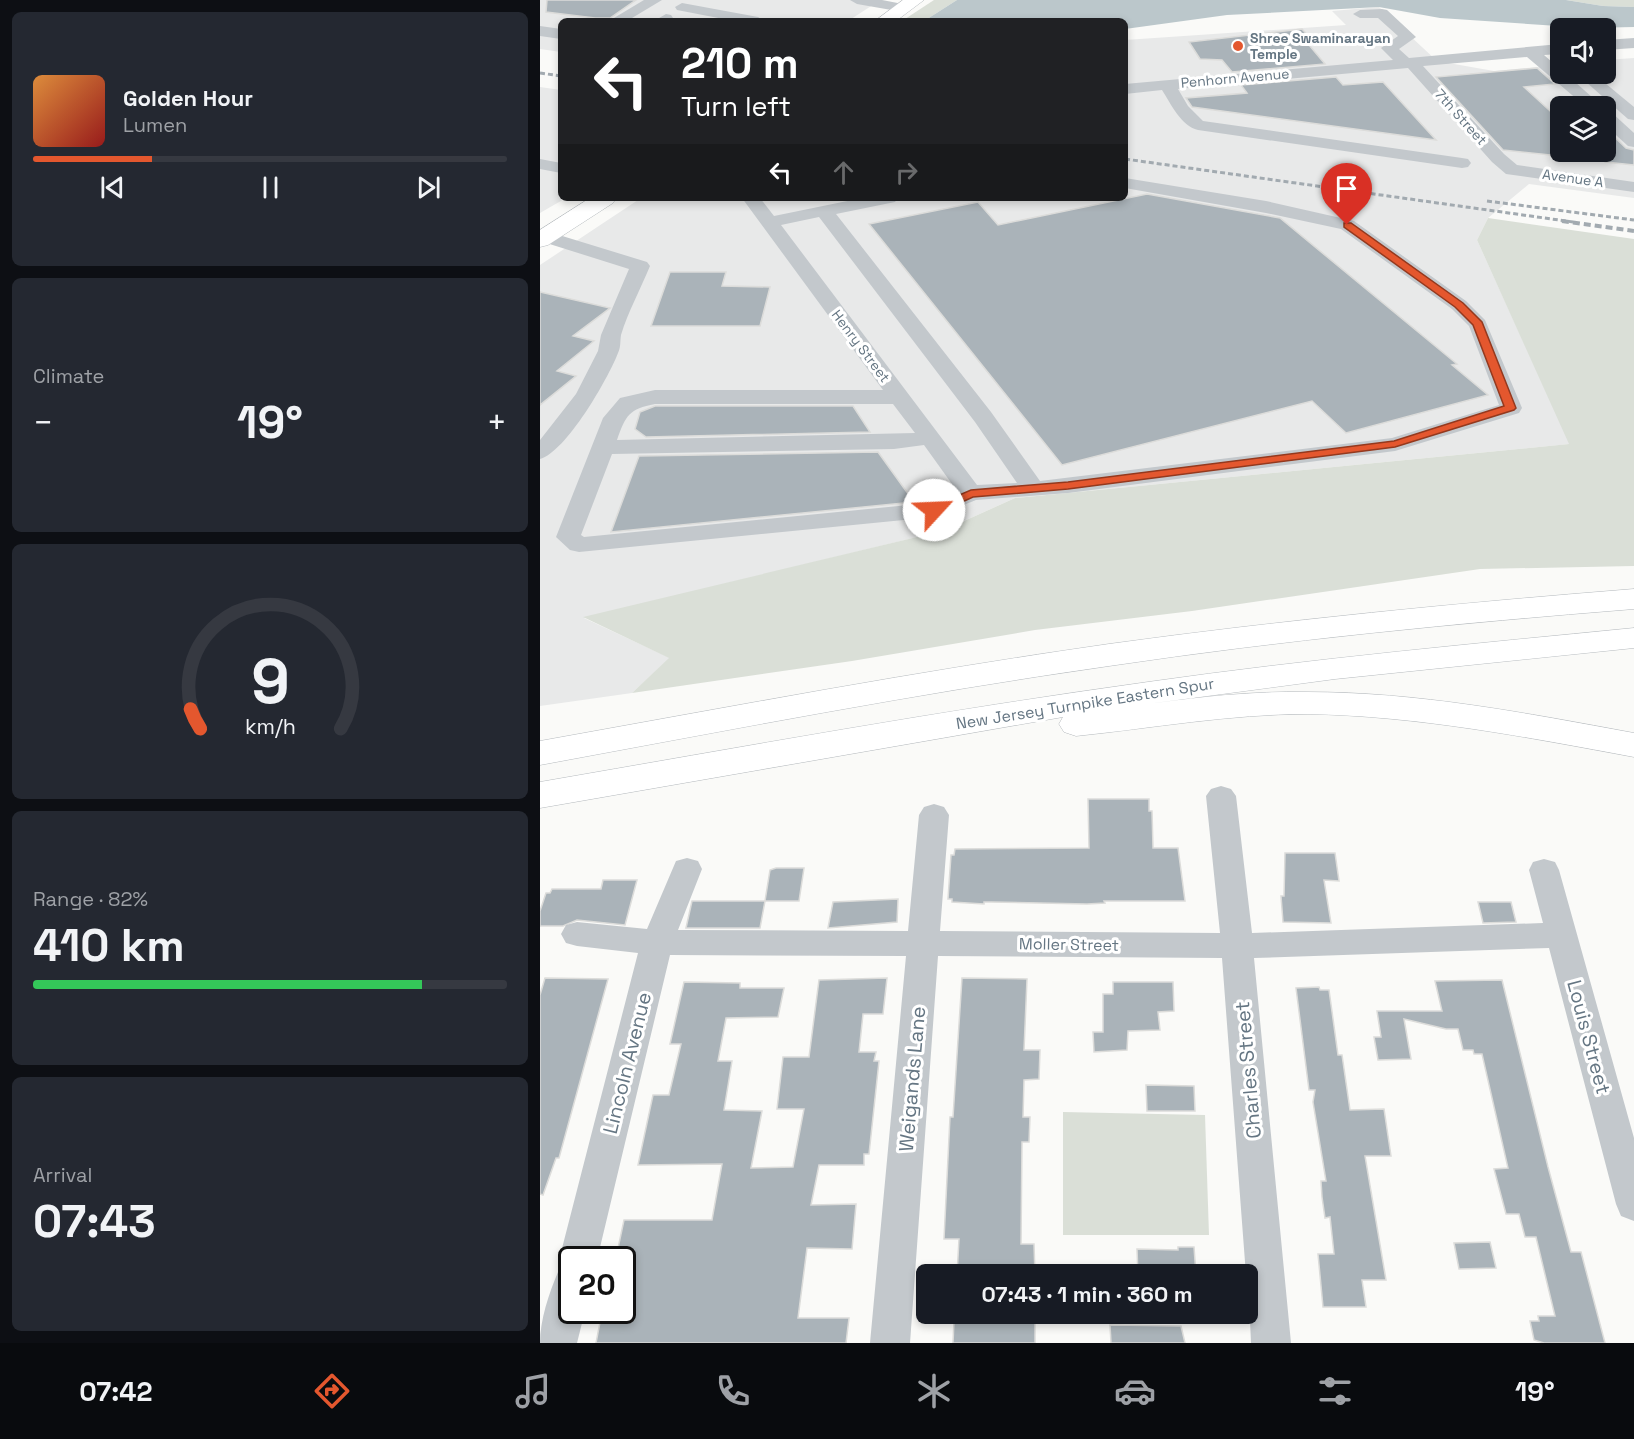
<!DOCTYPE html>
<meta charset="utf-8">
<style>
:root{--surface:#171b24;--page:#242831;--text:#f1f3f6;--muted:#9ea1a6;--line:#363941;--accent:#e4572e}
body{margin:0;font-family:"Space Grotesk",sans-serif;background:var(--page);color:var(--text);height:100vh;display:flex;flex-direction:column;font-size:22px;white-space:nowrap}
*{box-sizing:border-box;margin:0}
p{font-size:20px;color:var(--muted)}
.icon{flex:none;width:33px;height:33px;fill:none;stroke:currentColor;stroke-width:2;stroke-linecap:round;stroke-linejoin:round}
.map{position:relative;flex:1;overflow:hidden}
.drawer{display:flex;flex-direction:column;gap:12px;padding:12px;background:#0d0f14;width:540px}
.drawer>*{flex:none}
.banner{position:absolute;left:18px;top:18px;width:570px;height:183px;border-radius:9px;box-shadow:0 3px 9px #0003;background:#202124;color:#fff;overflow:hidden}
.fabs{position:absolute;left:1010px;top:18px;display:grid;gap:12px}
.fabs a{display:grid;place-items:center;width:66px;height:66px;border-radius:9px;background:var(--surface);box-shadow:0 3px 9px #0003;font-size:30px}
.speed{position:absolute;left:18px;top:1246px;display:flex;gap:12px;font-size:30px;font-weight:700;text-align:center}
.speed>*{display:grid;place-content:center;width:78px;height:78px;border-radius:50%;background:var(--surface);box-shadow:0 3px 9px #0003;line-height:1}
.speed .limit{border:3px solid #111;border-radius:9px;background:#fff;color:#111}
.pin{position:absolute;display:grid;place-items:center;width:51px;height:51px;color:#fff;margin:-62px -26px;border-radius:50% 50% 50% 0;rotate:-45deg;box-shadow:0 0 6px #0007}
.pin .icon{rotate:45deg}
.me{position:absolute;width:66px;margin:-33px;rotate:65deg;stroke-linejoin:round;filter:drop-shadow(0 0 4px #0008)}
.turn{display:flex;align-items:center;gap:21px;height:126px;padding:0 24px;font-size:27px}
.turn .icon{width:78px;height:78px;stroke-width:2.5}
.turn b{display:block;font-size:42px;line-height:51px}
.lanes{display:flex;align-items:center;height:57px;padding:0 24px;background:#0003;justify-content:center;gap:30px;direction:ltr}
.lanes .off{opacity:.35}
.big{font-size:45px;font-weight:700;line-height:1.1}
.drawer .card{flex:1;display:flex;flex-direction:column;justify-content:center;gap:9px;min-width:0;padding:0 21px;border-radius:9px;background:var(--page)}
.drawer .dial{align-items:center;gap:0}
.dial svg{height:156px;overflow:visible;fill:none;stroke:var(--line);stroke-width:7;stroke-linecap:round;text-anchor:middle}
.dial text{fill:var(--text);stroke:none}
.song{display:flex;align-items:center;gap:18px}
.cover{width:72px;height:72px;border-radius:9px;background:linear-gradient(135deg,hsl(30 70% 55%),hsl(0 70% 35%))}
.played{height:6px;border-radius:3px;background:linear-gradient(90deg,var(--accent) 25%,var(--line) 25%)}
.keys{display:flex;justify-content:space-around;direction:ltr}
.heat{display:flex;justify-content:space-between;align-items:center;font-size:33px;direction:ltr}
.charge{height:9px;border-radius:4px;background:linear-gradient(90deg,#34c759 82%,var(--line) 0)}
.trip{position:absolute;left:376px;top:1264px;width:342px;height:60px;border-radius:9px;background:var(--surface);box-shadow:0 3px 9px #0003;font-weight:700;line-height:60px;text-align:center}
.tabs{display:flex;height:96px;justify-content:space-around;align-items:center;background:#090b0e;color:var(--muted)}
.tabs .icon{width:42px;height:42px}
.tabs .active{color:var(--accent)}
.tabs b{font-size:27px;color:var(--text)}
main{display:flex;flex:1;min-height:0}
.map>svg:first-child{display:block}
.built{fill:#e8e9e9;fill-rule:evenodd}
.green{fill:#dadfd7}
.water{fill:#bbc7cb}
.building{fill:#aab3b9;stroke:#dcdcda;stroke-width:1.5}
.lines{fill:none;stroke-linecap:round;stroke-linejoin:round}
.major-casing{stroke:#b5babe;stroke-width:1}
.highway-casing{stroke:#b4b9bd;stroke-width:1}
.minor{fill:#c3c8cc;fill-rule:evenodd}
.major{fill:#fff;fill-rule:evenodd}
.highway{fill:#fff;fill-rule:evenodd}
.rail-far1{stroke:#a2aab0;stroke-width:3;stroke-dasharray:5 3;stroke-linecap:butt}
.rail{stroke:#a2aab0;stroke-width:4;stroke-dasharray:7 4;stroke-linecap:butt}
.route{fill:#e4572e;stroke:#94391e;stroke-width:1.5}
.poi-dot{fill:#e4572e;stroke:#fff;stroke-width:2}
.labels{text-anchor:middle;stroke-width:6;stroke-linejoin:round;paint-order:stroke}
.far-poi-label{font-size:14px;font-weight:bold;fill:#657683;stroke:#fff;text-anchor:start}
.far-street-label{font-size:14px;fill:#657683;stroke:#fff}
.street-label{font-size:16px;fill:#657683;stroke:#fff}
.near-street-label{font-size:20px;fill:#657683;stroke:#fff}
</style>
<main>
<section class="drawer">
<div class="card">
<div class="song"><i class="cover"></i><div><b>Golden Hour</b><p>Lumen</p></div></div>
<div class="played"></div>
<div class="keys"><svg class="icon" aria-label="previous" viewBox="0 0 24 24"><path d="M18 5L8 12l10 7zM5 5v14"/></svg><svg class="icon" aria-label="pause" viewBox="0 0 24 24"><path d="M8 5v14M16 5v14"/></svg><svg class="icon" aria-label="next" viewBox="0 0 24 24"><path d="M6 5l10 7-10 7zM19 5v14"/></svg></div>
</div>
<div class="card"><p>Climate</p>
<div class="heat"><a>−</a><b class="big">19°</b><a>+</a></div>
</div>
<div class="card dial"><svg viewBox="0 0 100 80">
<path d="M14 69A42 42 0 1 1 86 69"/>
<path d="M14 69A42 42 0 0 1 9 59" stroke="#e4572e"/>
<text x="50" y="56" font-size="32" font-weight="700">9</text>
<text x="50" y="72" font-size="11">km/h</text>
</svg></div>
<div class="card"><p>Range · 82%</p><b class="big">410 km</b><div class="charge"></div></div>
<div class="card"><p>Arrival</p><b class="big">07:43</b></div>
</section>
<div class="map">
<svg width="1094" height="1343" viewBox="0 0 1094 1343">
<rect width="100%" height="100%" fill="#fafaf8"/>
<g class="built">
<polygon points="0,0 335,0 339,1 308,21 21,21 21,52 0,49"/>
<path d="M839 7 897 61 954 71 1020 65V74H1065V60L1094 58V198L989 184 948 218 937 240 1030 444 475 498 402 531 44 618 130 658 92 693 0 706V265L101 198H585V40L806 25 792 11ZM1020 106H1065V152H1020Z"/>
<polygon points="0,87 21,90 21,198 26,198 0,213"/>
</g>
<g class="green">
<polygon points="394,0 417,0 384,21 362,21"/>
<polygon points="1026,0 1094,0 1094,7 1063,6"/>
<polygon points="948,218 1094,239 1094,566 940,569 652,611 495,630 312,661 92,693 129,658 43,617 402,531 475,498 1029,444 937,240"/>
<polygon points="523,1112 665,1115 669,1235 523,1235"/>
</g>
<polygon class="water" points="417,0 1026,0 1063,6 1094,7 1094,27 1048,28 900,18 839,7 687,15 585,29 585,21 384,21"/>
<g class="building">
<polygon points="7,0 96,0 70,18 55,18 6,12"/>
<polygon points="762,29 774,42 769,45 785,64 692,72 682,60 660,59 649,42"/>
<polygon points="997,68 1015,84 984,87 1020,120 1020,156 963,150 896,77"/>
<polygon points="796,77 803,85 843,82 896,140 652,107 646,98 707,93 701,85"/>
<polygon points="1065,128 1086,148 1094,150 1094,165 1065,162"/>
<polygon points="607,194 740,218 917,364 912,365 948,395 806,433 772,401 522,465 329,224 438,202 458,225"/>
<polygon points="130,272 186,272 182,286 230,287 220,326 111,326"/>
<polygon points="0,292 70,308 33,336 54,341 17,371 36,376 0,405"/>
<polygon points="115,406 313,406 330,432 106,437 95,429 100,412"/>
<polygon points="338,452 374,502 71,532 99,456"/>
<polygon points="548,799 609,799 609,811 612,811 613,848 638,848 645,901 564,901 565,903 547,904 451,902 444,902 444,904 412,902 412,899 408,899 411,855 414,855 415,849 549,848"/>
<polygon points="745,853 795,853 799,881 784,880 791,923 743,922 741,896 744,896"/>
<polygon points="236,868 264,868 259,901 225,901 230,870"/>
<polygon points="63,880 97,880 85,925 37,920 23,926 0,926 0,911 6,893 10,893 12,889 61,889"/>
<polygon points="358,899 357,922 288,928 293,902"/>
<polygon points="152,901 225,901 220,928 146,928"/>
<polygon points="938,902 971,902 976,922 943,923"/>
<polygon points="5,978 68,979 19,1158 16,1158 3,1195 0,1194 0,995"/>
<polygon points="347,978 343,1014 323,1014 319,1052 336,1052 334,1061 339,1061 329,1154 324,1154 324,1165 279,1165 271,1205 316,1204 312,1249 267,1248 258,1318 309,1318 306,1343 56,1343 62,1312 82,1311 82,1253 77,1253 84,1220 172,1220 182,1164 98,1165 113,1095 129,1095 141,1044 130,1044 144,982 200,983 200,988 244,988 238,1017 186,1018 178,1061 192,1061 184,1110 222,1111 211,1168 253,1167 264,1109 237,1109 243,1057 269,1057 279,980"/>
<polygon points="422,978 487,979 484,1050 500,1050 499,1079 484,1080 483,1117 490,1117 489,1142 482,1142 481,1244 494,1244 495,1275 417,1275 419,1239 404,1239 410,1117 413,1117"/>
<polygon points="962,980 1008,1167 1031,1252 1041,1252 1065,1343 1004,1343 994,1340 990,1321 999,1321 998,1316 1015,1316 996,1237 985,1237 979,1214 966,1214 954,1169 968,1168 942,1054 934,1054 933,1050 923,1050 918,1029 906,1029 864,1019 871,1059 838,1060 834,1037 841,1037 837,1011 902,1011 895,981"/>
<polygon points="573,982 633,982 634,1011 618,1012 620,1030 588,1031 587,1050 554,1052 553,1032 563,1032 563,994 573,994"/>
<polygon points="779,987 780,990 789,990 798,1055 802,1055 810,1110 844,1109 851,1156 825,1156 846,1280 822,1280 826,1307 783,1307 778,1254 794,1254 790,1217 785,1218 782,1197 781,1181 786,1181 773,1102 775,1090 769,1090 756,988"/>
<polygon points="606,1085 654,1086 655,1111 607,1111"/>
<polygon points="950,1242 956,1268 919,1269 914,1243"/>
<polygon points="638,1247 654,1247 656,1275 598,1275 597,1249 638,1250"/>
<polygon points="414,1321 495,1321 495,1343 413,1343"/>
<polygon points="570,1325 641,1326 645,1343 571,1343"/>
</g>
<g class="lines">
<defs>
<g id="major">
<polygon points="363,0 384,0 356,21 335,21"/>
<polygon points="50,198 76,198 73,203 8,245 0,247 0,230"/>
</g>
<g id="highway">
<path d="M1094 589V609C919 623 743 640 569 666 379 693 189 730 0 765V741C189 707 379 671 569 644 744 620 919 603 1094 589Z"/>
<path d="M1094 628V648L795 679 607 704C661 697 713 691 767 692 877 692 986 713 1094 733V757C986 737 878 716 768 714 690 714 613 728 536 736L524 732 519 724 523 717 0 808V782C202 747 405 710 608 682 770 659 932 644 1094 628Z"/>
</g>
</defs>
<use href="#major" class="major-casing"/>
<use href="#highway" class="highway-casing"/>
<g class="minor">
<polygon points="104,0 122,0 87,21 69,21"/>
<polygon points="310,0 342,0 368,5 370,8 363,12 317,4"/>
<polygon points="142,3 218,17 225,21 194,21 137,10 135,7"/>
<path d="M842 9 847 10 876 37 859 49 869 58 1020 44V54L1004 55 1020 69V74H1026L1062 106H1045L987 57 883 66 964 154 977 165 1094 182V192L966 174 952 162 868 68 638 89 648 106 663 121 922 158 928 159 931 163 928 167 922 168 658 130C641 126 631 104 622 90L585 94V84L853 60 841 48 858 36 838 18H820L813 14 820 10Z"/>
<polygon points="126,14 131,15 133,18 131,21 114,21"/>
<polygon points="0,26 21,29 21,39 0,36"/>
<polygon points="1094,38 1094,48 1065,50 1065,40"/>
<polygon points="1037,74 1054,74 1094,107 1094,120 1088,119"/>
<polygon points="1065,111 1071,112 1094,133 1094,147 1088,146 1065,125"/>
<polygon points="0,159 21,163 21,173 0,169"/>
<path d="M585 178 726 201 814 221 926 301 945 320 982 408 979 413 855 451 528 493 436 500 394 517 39 552 30 550 16 537 63 418 80 398 115 390H343L202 198H220L234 216 322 198H358L355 202 296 214 451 412 500 481 852 438 959 405 929 326 912 309 801 229 726 213 585 188ZM279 217 435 422 477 483 437 485 241 225ZM115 404H353L375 433 77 440C86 415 89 409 115 404ZM384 445 417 491 389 503 44 537 41 535 72 454 354 449Z"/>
<path d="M6 231 107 262 110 266C101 288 88 312 81 335 80 341 81 347 78 353 68 379 26 452 0 459V440L36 394 58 351 61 335 89 269 0 241V233Z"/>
<path d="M681 786 691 789 696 796 712 933 1003 923 989 870 993 862 1004 859 1015 862 1019 870 1094 1138V1221L1081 1216 1076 1204 1009 948 714 958 751 1343H711L708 1275H706L682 958 398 956 370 1343H330L366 956 130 955 57 1260H32V1311H45L37 1343H0C0 1320 9 1293 18 1272L24 1270 19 1260 98 953 37 946 26 943 21 934 26 925 37 922 107 929 136 861 147 858 158 861 162 869 138 930 368 931 379 815 384 807 394 804 404 807 409 815 400 931 680 933 666 796 671 789Z"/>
</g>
<use href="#major" class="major"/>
<use href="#highway" class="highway"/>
<g class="rail-far1">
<polyline points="0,73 21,76"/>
<polyline points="585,159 1033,222"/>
<polyline points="947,201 1094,220"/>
</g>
<polyline class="rail" points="1022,221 1094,231"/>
</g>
<polygon class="route" points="804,223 811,223 923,303 942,322 976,408 974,410 855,447 528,489 433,497 398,513 389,513 389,508 431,490 528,482 854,441 964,406 933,325 915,307 804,227"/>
<circle class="poi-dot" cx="698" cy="46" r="6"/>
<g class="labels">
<g class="far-poi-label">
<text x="710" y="43">Shree Swaminarayan<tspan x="710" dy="16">Temple</tspan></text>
</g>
<g class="far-street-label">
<text transform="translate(695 78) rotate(-5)" y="5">Penhorn Avenue</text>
<text transform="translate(921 117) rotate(48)" y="5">7th Street</text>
<text transform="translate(1033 178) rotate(8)" y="5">Avenue A</text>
<text transform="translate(321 346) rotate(53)" y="5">Henry Street</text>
</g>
<g class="street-label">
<text transform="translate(545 703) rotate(-9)" y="6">New Jersey Turnpike Eastern Spur</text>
<text transform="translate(529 944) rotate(1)" y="6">Moller Street</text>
</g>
<g class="near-street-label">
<text transform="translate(1049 1037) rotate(75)" y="7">Louis Street</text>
<text transform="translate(87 1063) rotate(-76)" y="7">Lincoln Avenue</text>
<text transform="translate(708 1070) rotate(-95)" y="7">Charles Street</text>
<text transform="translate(372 1079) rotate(-85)" y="7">Weigands Lane</text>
</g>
</g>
</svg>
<div class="fabs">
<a><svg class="icon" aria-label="sound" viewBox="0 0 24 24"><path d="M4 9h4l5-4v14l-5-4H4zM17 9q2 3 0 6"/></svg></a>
<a><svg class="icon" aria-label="layers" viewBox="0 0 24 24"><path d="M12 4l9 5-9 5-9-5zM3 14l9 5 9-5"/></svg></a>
</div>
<div class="speed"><div class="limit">20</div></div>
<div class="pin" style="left:807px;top:225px;background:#d93025"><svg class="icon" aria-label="arrive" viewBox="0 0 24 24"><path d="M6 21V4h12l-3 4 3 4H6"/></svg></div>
<svg class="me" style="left:394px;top:510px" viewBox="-20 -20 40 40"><circle r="19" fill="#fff"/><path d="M0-13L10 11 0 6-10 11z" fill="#e4572e"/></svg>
<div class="trip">07:43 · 1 min · 360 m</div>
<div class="banner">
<div class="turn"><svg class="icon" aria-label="left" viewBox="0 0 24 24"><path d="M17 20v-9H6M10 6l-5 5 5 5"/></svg><div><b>210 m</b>Turn left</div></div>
<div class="lanes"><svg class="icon" aria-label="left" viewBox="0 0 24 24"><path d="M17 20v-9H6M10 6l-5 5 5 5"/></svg><svg class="icon off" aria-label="ahead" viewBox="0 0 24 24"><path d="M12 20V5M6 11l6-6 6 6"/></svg><svg class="icon off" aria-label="right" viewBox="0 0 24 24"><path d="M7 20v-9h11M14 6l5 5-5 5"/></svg></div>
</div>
</div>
</main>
<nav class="tabs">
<b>07:42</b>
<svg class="icon active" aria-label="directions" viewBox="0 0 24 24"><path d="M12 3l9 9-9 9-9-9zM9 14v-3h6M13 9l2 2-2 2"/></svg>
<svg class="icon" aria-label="music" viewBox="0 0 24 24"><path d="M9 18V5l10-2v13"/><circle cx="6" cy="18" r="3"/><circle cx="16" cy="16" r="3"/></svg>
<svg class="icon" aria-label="phone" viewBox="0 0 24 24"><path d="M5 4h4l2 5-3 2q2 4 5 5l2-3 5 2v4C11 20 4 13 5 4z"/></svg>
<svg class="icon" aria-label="climate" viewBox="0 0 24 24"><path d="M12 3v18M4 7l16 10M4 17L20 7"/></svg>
<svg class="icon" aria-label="car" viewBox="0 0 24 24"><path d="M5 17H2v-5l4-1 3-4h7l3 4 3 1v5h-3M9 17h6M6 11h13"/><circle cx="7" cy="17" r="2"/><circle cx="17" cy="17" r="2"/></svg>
<svg class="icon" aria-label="filters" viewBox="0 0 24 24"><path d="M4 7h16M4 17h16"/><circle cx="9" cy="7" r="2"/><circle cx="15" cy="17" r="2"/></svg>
<b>19°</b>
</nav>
